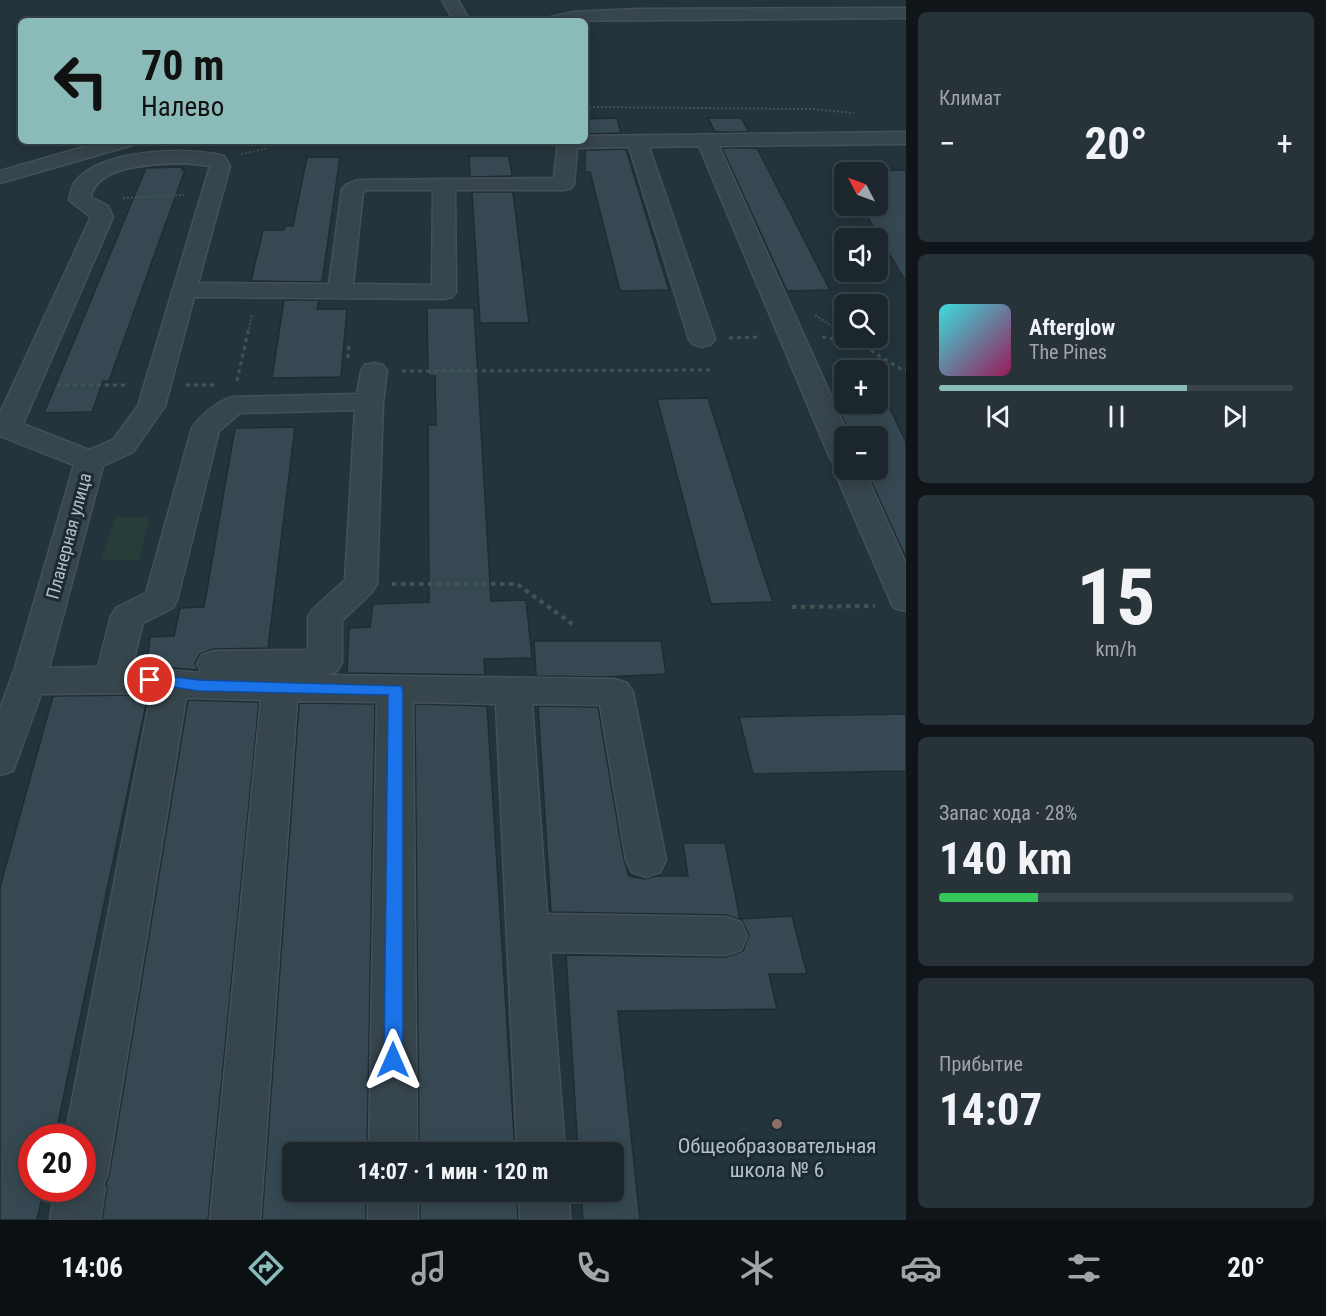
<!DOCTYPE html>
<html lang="ru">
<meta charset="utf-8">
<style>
:root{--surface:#1b272d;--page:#283339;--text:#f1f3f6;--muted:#a0a5aa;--line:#394449;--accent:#8bbbb9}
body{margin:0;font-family:"Roboto Condensed",sans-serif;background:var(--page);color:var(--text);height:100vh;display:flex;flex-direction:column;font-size:22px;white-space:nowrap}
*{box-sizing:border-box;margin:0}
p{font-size:20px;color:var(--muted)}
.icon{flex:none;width:33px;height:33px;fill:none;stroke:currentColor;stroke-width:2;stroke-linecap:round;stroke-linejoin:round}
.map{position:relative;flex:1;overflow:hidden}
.panel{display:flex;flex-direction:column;gap:12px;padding:12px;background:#0f1519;width:420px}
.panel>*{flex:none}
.hud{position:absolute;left:18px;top:18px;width:570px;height:126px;border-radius:9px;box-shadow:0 3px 15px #0003,0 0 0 2px var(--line);background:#8bbbb9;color:#111;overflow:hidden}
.needle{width:39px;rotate:311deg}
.tools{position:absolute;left:834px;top:162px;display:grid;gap:12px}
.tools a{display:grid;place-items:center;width:54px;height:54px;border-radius:9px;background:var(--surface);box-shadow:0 3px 15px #0003,0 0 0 2px var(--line);font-size:30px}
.speed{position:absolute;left:18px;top:1124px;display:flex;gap:12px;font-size:30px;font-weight:700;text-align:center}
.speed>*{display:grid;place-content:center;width:78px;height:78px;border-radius:50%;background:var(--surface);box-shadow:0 3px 15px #0003,0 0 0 2px var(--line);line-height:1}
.speed .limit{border:9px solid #d22;background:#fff;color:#111}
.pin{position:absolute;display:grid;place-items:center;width:51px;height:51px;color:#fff;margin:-26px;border:3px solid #fff;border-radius:50%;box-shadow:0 2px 6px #0007}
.me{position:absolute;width:66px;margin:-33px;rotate:0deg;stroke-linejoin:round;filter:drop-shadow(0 0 4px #0008)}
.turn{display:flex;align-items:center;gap:21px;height:126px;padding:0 24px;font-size:27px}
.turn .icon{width:78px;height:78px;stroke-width:2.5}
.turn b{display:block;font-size:42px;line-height:51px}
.big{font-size:45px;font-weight:700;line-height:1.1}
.panel .card{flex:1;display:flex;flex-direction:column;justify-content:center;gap:9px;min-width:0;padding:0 21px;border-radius:9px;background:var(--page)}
.panel .dial{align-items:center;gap:0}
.dial b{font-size:78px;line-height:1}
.song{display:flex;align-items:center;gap:18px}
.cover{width:72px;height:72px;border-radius:9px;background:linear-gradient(135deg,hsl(180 70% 55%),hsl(330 70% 35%))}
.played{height:6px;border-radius:3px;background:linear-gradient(90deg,var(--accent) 70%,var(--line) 70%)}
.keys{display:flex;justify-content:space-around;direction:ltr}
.heat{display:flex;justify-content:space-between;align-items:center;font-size:33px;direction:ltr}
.charge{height:9px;border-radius:4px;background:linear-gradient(90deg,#34c759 28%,var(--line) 0)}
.trip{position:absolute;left:282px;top:1142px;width:342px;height:60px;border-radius:9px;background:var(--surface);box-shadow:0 3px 15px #0003,0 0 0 2px var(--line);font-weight:700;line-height:60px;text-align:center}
.tab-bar{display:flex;height:96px;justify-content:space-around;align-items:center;background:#0b1012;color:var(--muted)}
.tab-bar .icon{width:42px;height:42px}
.tab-bar .active{color:var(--accent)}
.tab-bar b{font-size:27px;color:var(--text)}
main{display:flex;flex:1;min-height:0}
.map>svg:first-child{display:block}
.green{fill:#263d39}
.building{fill:#364952;stroke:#1f2c33;stroke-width:1.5}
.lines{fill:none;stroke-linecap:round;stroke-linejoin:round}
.minor-casing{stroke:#445158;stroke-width:3}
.path-far2{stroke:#3e5551;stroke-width:2;stroke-dasharray:2 2;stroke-linecap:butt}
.path-far1{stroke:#3e5551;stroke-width:3;stroke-dasharray:4 4;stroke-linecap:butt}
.path{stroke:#3e5551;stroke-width:4;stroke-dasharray:4.5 4.5;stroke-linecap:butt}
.minor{fill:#37454c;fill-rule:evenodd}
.route{fill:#1a73e8;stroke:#114b97;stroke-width:1.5}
.education-dot{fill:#8d6e63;stroke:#1d2a31;stroke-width:2}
.labels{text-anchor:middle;stroke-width:6;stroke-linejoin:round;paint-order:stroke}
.street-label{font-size:18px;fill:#b3c0c7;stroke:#1d2a31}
.near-poi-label{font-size:21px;fill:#b3c0c7;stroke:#1d2a31}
</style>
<main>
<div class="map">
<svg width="906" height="1220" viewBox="0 0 906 1220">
<rect width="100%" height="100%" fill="#24343c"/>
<polygon class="green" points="115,517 150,517 139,560 102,560"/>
<g class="building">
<polygon points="617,118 621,133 585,134 585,119"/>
<polygon points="708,118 741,118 749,132 715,132"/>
<polygon points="722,148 757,148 830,290 787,291"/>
<polygon points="626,149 664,274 669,290 620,291 590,172 585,172 585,150"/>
<polygon points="469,156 509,156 512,176 470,177"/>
<polygon points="307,157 340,157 322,282 251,281 263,230 284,230 285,226 293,226"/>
<polygon points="183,167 182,170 185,170 109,381 103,381 92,412 44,413 146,168"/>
<polygon points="906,170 906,282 861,206 878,206 878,172 856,171"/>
<polygon points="472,192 513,192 529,323 480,323"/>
<polygon points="284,300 319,300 317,309 347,309 341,377 272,378"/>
<polygon points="427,308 474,308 491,601 526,600 532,658 484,659 485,675 347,673 349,628 370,627 373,604 429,602 428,425 436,425 435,376 428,376"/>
<polygon points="878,392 882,392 906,442 906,558 866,470 878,470 878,436 851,436 832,393 844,393 844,404 878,404"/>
<polygon points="708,398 763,572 773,602 711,604 657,399"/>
<polygon points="295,427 268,648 213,649 200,654 195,663 198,670 147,666 150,637 174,636 180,608 204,607 235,428"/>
<polygon points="534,641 661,641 666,674 606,677 536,676"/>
<polygon points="148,695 55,1137 32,1137 32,1188 44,1188 37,1220 0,1220 0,887 53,696"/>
<polygon points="188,700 259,702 208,1220 102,1220 107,1188 106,1184 109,1176"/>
<polygon points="299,703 375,704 367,1152 292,1152 292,1191 366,1191 366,1220 262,1220"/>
<polygon points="415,704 487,706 515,1152 419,1152"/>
<polygon points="538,706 598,707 624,860 629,876 645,879 656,876 688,876 683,843 725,843 740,919 792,916 807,974 769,974 777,1009 618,1011 640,1220 583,1220 581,1191 614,1191 614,1152 578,1152 566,955 726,957 743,951 749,935 742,920 726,915 551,912"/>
<polygon points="906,714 906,771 753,774 739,717"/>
<polygon points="420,1191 517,1191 518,1220 420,1220"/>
</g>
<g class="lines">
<defs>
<g id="minor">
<polygon points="442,0 458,0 470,21 454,21"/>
<polygon points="906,8 906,18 545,21 547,18 573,12 638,9"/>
<path d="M906 132V144L719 146 849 436H844V470H864L906 564V611L894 608 890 600 834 470 838 465 834 464 830 458 699 146 649 147 715 339 711 344 702 347 693 344 689 339 629 147 577 148 574 184 571 188 564 190H455L456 292 452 297 444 299 194 297 165 406 133 452 103 466 49 668 98 667 111 616 116 608 146 593 192 428C201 415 218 401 233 397L357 394 361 371 365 365 374 363 383 365 387 371 383 402 377 584 372 592 342 621V662L337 671 326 675 615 679 627 683 633 692 666 860 660 872 646 877 632 872 626 860 600 705 532 704 547 914 726 917 741 922 747 936 741 950 726 955 550 952 565 1152H517L496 704 413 702 417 1152H369L377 702 297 701 260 1220H210L261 700 186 698 107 1176 103 1184 105 1188 100 1220H50L55 1188H82V1137H65L151 693 41 694 13 771 0 775V709L15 668 74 465 0 436V413L91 217 69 200C71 194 71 187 75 182 100 149 187 146 224 156L230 166 198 283 329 284 342 189 346 185 358 180 554 178 558 141H585V136ZM184 163 210 166 138 406 113 440 89 450 23 424 113 217 108 206 91 197C97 164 157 164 184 163ZM368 190H433L432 285 353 284 363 192ZM355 410 345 580 313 609 308 617V650L214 651 202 655 197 664 202 673 132 667 143 623 173 608 177 600 219 431 240 413Z"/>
<polygon points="104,141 136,141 133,145 0,183 0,171"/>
<rect x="368" y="1191" width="50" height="29"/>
<polygon points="519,1191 569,1191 570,1220 520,1220"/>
</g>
</defs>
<use href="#minor" class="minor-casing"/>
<g class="path-far2">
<polyline points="585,107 811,109 854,113"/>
<polyline points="241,154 265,149 271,141"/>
<polyline points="123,198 184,195"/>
<polyline points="815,315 836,329"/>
<polyline points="249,329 252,315"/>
</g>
<g class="path-far1">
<polyline points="833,327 844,334"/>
<polyline points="822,337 859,343"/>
<polyline points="729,338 760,337"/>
<polyline points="850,338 901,369 906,369"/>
<polyline points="348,358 349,344"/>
<polyline points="402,371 713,370"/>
<polyline points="237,381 249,327"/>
<polyline points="57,385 128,385"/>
<polyline points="186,385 215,385"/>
</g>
<g class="path">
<polyline points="392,584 517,584 575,626"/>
<polyline points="792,607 875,606"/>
</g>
<use href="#minor" class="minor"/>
</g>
<polygon class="route" points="150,674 199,680 401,686 403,690 403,1060 400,1066 393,1069 387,1066 384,1060 388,695 199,691 145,683 143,680 145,676"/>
<circle class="education-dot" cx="777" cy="1124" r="6"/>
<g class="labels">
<g class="street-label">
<text transform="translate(69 536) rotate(-75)" y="6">Планерная улица</text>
</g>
<g class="near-poi-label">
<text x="777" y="1153">Общеобразовательная<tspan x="777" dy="24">школа № 6</tspan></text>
</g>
</g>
</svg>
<div class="tools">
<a><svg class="needle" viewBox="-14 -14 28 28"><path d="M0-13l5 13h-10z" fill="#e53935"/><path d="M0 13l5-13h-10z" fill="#a0a5aa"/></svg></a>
<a><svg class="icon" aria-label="sound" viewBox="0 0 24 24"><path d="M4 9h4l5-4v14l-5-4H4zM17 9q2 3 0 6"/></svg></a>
<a><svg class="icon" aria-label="search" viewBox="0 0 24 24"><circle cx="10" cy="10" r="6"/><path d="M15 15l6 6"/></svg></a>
<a>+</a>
<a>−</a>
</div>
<div class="speed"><div class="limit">20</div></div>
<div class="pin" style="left:150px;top:680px;background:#d93025"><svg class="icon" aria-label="arrive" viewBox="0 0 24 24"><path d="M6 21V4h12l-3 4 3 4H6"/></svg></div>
<svg class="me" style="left:393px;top:1060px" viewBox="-20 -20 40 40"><path d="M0-17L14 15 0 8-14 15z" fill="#1a73e8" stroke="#fff" stroke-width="4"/></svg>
<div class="trip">14:07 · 1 мин · 120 m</div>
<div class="hud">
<div class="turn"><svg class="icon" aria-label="left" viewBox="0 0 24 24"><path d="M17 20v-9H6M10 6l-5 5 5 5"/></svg><div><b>70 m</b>Налево</div></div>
</div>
</div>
<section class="panel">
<div class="card"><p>Климат</p>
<div class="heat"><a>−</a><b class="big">20°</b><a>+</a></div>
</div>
<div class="card">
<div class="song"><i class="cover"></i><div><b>Afterglow</b><p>The Pines</p></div></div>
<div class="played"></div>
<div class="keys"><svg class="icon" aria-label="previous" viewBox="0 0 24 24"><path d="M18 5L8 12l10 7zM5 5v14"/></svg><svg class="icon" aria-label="pause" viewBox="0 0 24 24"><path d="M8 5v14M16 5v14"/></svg><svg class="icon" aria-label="next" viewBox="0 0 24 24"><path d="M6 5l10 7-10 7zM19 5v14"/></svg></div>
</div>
<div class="card dial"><b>15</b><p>km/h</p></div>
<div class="card"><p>Запас хода · 28%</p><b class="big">140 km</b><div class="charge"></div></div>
<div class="card"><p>Прибытие</p><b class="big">14:07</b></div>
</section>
</main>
<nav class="tab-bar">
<b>14:06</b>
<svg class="icon active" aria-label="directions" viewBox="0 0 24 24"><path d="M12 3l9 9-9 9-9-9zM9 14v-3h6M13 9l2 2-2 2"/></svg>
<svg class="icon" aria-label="music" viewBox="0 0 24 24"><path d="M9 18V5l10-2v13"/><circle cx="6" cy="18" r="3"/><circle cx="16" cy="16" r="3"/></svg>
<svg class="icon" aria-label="phone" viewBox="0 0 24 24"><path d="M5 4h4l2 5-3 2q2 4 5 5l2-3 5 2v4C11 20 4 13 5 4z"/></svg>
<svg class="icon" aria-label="climate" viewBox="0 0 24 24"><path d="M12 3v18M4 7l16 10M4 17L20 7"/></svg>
<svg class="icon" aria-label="car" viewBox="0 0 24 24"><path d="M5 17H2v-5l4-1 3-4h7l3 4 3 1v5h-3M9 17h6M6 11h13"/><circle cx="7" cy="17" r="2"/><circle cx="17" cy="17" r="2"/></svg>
<svg class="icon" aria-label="filters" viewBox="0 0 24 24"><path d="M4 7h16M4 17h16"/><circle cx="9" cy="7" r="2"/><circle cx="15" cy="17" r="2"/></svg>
<b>20°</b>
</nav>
